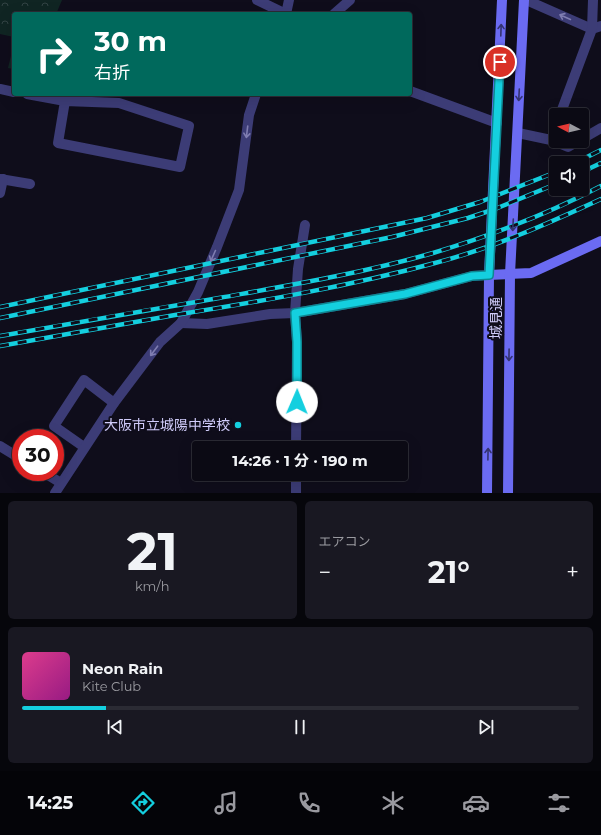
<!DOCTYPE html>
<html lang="ja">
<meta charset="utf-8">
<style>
:root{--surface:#0b0a14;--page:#191822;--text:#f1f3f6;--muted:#9a9aa0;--line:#2b2b34;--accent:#14cfdf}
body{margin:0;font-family:Montserrat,"Noto Sans JP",sans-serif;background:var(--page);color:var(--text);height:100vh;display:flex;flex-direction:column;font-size:15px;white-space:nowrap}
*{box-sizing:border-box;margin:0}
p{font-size:13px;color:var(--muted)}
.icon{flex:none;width:22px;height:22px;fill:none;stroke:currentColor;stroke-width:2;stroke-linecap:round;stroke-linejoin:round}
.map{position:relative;height:493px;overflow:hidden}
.drawer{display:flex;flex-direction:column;gap:8px;padding:8px;background:#06060b;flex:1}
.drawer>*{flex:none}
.guide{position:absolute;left:12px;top:12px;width:400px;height:84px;border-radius:4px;box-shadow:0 4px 16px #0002,0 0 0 1px var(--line);background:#00695c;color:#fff;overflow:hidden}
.needle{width:26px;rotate:277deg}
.fabs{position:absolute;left:549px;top:108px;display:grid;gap:8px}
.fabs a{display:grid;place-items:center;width:40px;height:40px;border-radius:4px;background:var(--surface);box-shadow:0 4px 16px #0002,0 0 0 1px var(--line);font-size:20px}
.speed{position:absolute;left:12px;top:429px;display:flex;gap:8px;font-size:20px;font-weight:700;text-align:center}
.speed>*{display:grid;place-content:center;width:52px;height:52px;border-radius:50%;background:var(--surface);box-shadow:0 4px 16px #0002,0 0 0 1px var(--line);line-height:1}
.speed .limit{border:6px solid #d22;background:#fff;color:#111}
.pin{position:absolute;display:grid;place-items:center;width:34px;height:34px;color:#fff;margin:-17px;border:2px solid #fff;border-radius:50%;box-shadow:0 1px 4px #0007}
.me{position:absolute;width:44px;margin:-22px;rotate:1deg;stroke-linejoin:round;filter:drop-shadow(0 0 3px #0008)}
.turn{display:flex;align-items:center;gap:14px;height:84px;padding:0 16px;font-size:18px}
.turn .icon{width:52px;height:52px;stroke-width:2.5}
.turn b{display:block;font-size:28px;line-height:34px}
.big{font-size:30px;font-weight:700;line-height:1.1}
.drawer .tile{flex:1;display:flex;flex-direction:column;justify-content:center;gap:6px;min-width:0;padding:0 14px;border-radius:6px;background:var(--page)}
.drawer .dial{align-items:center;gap:0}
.dial b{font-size:52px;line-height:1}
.song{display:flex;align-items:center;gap:12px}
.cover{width:48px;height:48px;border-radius:6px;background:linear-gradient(135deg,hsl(330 70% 55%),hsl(310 70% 35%))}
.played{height:4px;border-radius:2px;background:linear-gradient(90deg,var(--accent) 15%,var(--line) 15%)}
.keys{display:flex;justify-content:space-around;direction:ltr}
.heat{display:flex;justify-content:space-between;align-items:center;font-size:22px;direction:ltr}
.drawer .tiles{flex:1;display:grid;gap:8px;grid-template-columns:1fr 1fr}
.tile:last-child{grid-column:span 2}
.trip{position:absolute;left:192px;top:441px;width:216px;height:40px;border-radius:4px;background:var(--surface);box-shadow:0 4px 16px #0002,0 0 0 1px var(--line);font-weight:700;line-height:40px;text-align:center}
.dock{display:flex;height:64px;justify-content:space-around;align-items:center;background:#040408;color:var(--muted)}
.dock .icon{width:28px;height:28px}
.dock .selected{color:var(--accent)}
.dock b{font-size:18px;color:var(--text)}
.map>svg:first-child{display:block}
.park{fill:url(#park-crowns)}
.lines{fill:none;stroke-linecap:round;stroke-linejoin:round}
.street{stroke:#3c3c76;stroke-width:10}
.secondary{stroke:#6b6bf2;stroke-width:10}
.rail-casing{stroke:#14cfdf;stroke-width:4.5}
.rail{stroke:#0f0d1b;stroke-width:3;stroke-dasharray:9;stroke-linecap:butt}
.oneway{stroke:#7f7db1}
.oneway2{stroke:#343371}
.route-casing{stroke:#0d8791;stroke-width:10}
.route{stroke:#14cfdf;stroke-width:7}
.poi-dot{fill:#14cfdf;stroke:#0f0d1b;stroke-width:1.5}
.labels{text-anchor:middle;stroke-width:4;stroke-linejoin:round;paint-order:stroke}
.street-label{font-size:14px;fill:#d0ccfa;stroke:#0f0d1b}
.poi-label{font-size:14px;fill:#d0ccfa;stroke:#0f0d1b;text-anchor:end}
</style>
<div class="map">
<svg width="601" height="493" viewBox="0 0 601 493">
<defs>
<pattern id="park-crowns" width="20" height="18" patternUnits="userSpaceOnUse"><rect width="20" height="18" fill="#102523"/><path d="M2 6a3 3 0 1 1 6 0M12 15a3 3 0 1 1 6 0" fill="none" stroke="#324344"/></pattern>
</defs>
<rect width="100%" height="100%" fill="#0f0d1b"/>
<g class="park">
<polygon points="0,0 62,0 56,14 14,14 14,37 0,34"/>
<polygon points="14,44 14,69 8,68"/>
</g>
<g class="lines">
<g class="street">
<polyline points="257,0 286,14"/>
<polyline points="526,0 592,29 601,26"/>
<polyline points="286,14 289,0"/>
<polyline points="334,14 350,0"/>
<polyline points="0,89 14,92"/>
<polyline points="410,91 497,123"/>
<polyline points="27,94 65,101 119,103 189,126 180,167 58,143 65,101"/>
<polyline points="560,115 592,29 593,0"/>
<polyline points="518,133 551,140 556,127"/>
<polyline points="582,139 601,128"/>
<polyline points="551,140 568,147 578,141"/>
<polyline points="0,179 30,184"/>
<polyline points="0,193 3,179"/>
<polyline points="181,323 207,324 270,314 295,313 405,294 472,276 489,275"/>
<polyline points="0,446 21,459"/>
<polyline points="84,447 54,426 84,380 114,403"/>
<polyline points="296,448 297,342 295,313 298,269 305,225"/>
<polyline points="43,472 61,483"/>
<polyline points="55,493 114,403 160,342 181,323 198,292 217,247 239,190 249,115 256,94"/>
<polyline points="296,493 296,474"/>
</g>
<g class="secondary">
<polyline points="489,275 531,273 601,241"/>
<polyline points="487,493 489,275 502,0"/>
<polyline points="508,493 510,274 524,0"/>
</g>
<defs>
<g id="rail">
<polyline points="575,163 601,150"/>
<polyline points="582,172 601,163"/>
<polyline points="0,307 427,218 480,202 556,172"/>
<polyline points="0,318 392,237 468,218 495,209 556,184"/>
<path d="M0 336C73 323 146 310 219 298 291 285 363 273 433 253 490 236 548 214 601 186"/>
<path d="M0 346C58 336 117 325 175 315 263 301 350 286 435 263 493 248 547 224 601 199"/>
</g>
</defs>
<use href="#rail" class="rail-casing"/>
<use href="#rail" class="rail"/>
</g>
<defs><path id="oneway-shaft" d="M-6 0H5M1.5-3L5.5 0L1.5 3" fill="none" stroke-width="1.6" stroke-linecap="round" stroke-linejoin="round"/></defs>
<g class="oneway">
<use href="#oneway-shaft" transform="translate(565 17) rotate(-156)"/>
<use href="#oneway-shaft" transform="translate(247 132) rotate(97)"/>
<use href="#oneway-shaft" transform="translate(213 256) rotate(114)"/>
<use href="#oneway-shaft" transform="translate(154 351) rotate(127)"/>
</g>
<g class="oneway2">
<use href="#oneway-shaft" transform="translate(501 30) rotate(-88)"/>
<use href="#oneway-shaft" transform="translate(519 95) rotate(93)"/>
<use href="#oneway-shaft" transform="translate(513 225) rotate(93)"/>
<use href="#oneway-shaft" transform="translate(509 355) rotate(91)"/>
<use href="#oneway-shaft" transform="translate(488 454) rotate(-89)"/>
</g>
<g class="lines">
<defs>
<polyline id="route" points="297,402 297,342 295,313 405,294 472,276 489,275 500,62"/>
</defs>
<use href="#route" class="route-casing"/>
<use href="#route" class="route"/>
</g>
<circle class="poi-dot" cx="238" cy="425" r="4"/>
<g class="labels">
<g class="street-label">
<text transform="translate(496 318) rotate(-90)" y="5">城見通</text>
</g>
<g class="poi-label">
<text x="230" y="430">大阪市立城陽中学校</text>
</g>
</g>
</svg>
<div class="fabs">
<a><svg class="needle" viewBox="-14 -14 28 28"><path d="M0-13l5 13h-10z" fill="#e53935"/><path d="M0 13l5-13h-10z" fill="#9a9aa0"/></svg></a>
<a><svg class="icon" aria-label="sound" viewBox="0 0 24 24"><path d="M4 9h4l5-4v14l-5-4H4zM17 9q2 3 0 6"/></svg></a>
</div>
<div class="speed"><div class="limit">30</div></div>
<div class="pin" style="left:500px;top:62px;background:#d93025"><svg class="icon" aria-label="arrive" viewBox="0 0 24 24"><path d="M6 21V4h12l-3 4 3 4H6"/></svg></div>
<svg class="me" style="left:297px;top:402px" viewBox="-20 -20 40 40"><circle r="19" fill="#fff"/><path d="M0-13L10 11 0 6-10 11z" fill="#14cfdf"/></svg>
<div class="trip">14:26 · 1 分 · 190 m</div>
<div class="guide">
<div class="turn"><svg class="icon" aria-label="right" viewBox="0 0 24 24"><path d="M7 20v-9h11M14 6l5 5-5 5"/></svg><div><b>30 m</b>右折</div></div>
</div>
</div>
<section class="drawer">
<div class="tiles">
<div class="tile dial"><b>21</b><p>km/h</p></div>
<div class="tile"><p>エアコン</p>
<div class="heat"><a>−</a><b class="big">21°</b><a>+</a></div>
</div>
<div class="tile">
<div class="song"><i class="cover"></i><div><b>Neon Rain</b><p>Kite Club</p></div></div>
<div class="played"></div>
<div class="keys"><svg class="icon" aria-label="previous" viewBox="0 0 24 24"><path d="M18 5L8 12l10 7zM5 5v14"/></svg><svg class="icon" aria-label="pause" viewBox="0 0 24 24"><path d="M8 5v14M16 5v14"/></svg><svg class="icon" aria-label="next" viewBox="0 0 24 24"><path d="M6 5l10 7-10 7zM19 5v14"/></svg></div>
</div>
</div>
</section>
<nav class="dock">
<b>14:25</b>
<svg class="icon selected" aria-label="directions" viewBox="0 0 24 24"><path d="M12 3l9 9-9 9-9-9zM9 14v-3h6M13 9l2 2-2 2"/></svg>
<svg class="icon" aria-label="music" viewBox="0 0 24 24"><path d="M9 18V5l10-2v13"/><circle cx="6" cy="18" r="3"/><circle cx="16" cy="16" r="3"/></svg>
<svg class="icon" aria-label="phone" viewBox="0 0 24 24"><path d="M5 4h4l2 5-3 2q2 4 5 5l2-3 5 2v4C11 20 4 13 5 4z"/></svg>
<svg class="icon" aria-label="climate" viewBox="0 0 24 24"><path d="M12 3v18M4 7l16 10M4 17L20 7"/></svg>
<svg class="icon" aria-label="car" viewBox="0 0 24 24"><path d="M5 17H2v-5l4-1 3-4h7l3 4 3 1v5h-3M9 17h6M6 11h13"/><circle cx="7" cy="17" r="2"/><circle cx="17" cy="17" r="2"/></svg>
<svg class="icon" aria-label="filters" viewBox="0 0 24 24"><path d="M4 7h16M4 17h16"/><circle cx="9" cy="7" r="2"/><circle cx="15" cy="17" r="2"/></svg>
</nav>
